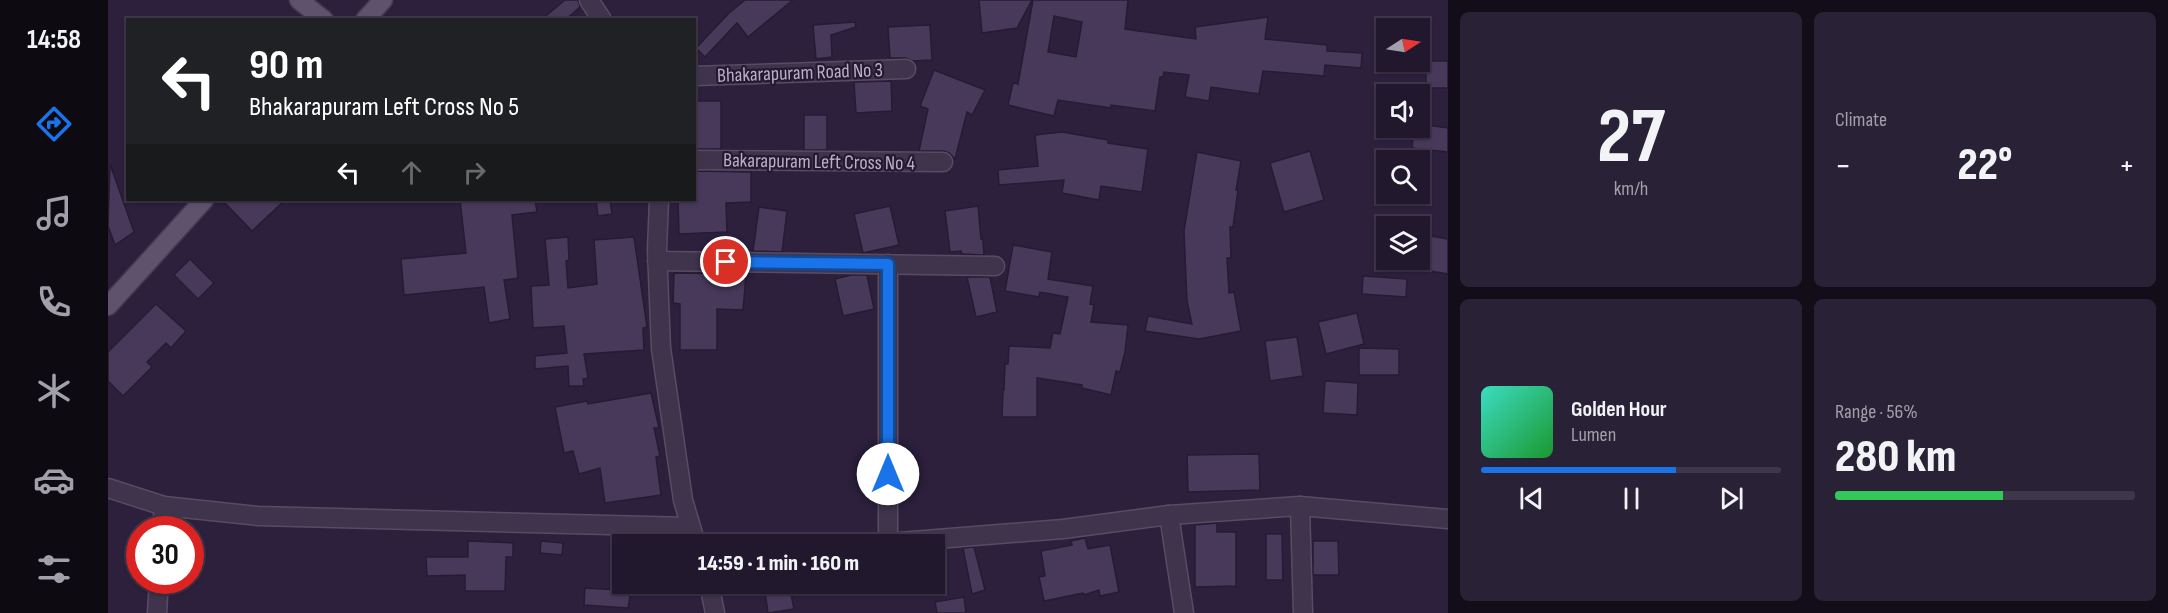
<!DOCTYPE html>
<meta charset="utf-8">
<style>
:root{--surface:#21182e;--page:#292136;--text:#f1f3f6;--muted:#a2a0aa;--line:#3e374a;--accent:#1a73e8}
body{margin:0;font-family:"Sofia Sans Condensed",sans-serif;background:var(--page);color:var(--text);height:100vh;display:flex;flex-direction:column;font-size:22px;white-space:nowrap}
*{box-sizing:border-box;margin:0}
p{font-size:20px;color:var(--muted)}
.icon{flex:none;width:33px;height:33px;fill:none;stroke:currentColor;stroke-width:2;stroke-linecap:round;stroke-linejoin:round}
.map{position:relative;flex:1;overflow:hidden}
.drawer{display:flex;flex-direction:column;gap:12px;padding:12px;background:#120d19;width:720px}
.drawer>*{flex:none}
.guide{position:absolute;left:18px;top:18px;width:570px;height:183px;border-radius:0px;box-shadow:0 2px 4px #0004,0 0 0 2px var(--line);background:#202124;color:#fff;overflow:hidden}
.needle{width:39px;rotate:78deg}
.fabs{position:absolute;left:1268px;top:18px;display:grid;gap:12px}
.fabs a{display:grid;place-items:center;width:54px;height:54px;border-radius:0px;background:var(--surface);box-shadow:0 2px 4px #0004,0 0 0 2px var(--line);font-size:30px}
.speed{position:absolute;left:18px;top:516px;display:flex;gap:12px;font-size:30px;font-weight:700;text-align:center}
.speed>*{display:grid;place-content:center;width:78px;height:78px;border-radius:50%;background:var(--surface);box-shadow:0 2px 4px #0004,0 0 0 2px var(--line);line-height:1}
.speed .limit{border:9px solid #d22;background:#fff;color:#111}
.pin{position:absolute;display:grid;place-items:center;width:51px;height:51px;color:#fff;margin:-26px;border:3px solid #fff;border-radius:50%;box-shadow:0 2px 6px #0007}
.me{position:absolute;width:66px;margin:-33px;rotate:0deg;stroke-linejoin:round;filter:drop-shadow(0 0 4px #0008)}
.turn{display:flex;align-items:center;gap:21px;height:126px;padding:0 24px;font-size:27px}
.turn .icon{width:78px;height:78px;stroke-width:2.5}
.turn b{display:block;font-size:42px;line-height:51px}
.lanes{display:flex;align-items:center;height:57px;padding:0 24px;background:#0003;justify-content:center;gap:30px;direction:ltr}
.lanes .off{opacity:.35}
.big{font-size:45px;font-weight:800;line-height:1.1}
.drawer .tile{flex:1;display:flex;flex-direction:column;justify-content:center;gap:9px;min-width:0;padding:0 21px;border-radius:9px;background:var(--page)}
.drawer .dial{align-items:center;gap:0}
.dial b{font-size:78px;line-height:1}
.song{display:flex;align-items:center;gap:18px}
.cover{width:72px;height:72px;border-radius:9px;background:linear-gradient(135deg,hsl(170 70% 55%),hsl(130 70% 35%))}
.played{height:6px;border-radius:3px;background:linear-gradient(90deg,var(--accent) 65%,var(--line) 65%)}
.keys{display:flex;justify-content:space-around;direction:ltr}
.heat{display:flex;justify-content:space-between;align-items:center;font-size:33px;direction:ltr}
.charge{height:9px;border-radius:4px;background:linear-gradient(90deg,#34c759 56%,var(--line) 0)}
.drawer .tiles{flex:1;display:grid;gap:12px;grid-template-columns:repeat(2,1fr)}
.trip{position:absolute;left:504px;top:534px;width:333px;height:60px;border-radius:0px;background:var(--surface);box-shadow:0 2px 4px #0004,0 0 0 2px var(--line);font-weight:800;line-height:60px;text-align:center}
main{display:flex;flex:1;min-height:0}
.tab-bar{display:flex;flex-direction:column;width:108px;justify-content:space-around;align-items:center;background:#0d0a12;color:var(--muted)}
.tab-bar .icon{width:42px;height:42px}
.tab-bar .active{color:var(--accent)}
.tab-bar b{font-size:27px;color:var(--text)}
.map>svg:first-child{display:block}
.building{fill:#48395b;stroke:#261b33;stroke-width:1.5;fill-rule:evenodd}
.lines{fill:none;stroke-linecap:round;stroke-linejoin:round}
.minor-casing{stroke:#574c64;stroke-width:21}
.major-casing{stroke:#453a52;stroke-width:21}
.minor{stroke:#3f344c;stroke-width:18}
.major{stroke:#5e526d;stroke-width:18}
.route-casing{stroke:#114b97;stroke-width:15}
.route{stroke:#1a73e8;stroke-width:10}
.labels{text-anchor:middle;stroke-width:4.5;stroke-linejoin:round;paint-order:stroke}
.street-label{font-size:20px;fill:#bbafc8;stroke:#241931}
</style>
<main>
<nav class="tab-bar">
<b>14:58</b>
<svg class="icon active" aria-label="directions" viewBox="0 0 24 24"><path d="M12 3l9 9-9 9-9-9zM9 14v-3h6M13 9l2 2-2 2"/></svg>
<svg class="icon" aria-label="music" viewBox="0 0 24 24"><path d="M9 18V5l10-2v13"/><circle cx="6" cy="18" r="3"/><circle cx="16" cy="16" r="3"/></svg>
<svg class="icon" aria-label="phone" viewBox="0 0 24 24"><path d="M5 4h4l2 5-3 2q2 4 5 5l2-3 5 2v4C11 20 4 13 5 4z"/></svg>
<svg class="icon" aria-label="climate" viewBox="0 0 24 24"><path d="M12 3v18M4 7l16 10M4 17L20 7"/></svg>
<svg class="icon" aria-label="car" viewBox="0 0 24 24"><path d="M5 17H2v-5l4-1 3-4h7l3 4 3 1v5h-3M9 17h6M6 11h13"/><circle cx="7" cy="17" r="2"/><circle cx="17" cy="17" r="2"/></svg>
<svg class="icon" aria-label="filters" viewBox="0 0 24 24"><path d="M4 7h16M4 17h16"/><circle cx="9" cy="7" r="2"/><circle cx="15" cy="17" r="2"/></svg>
</nav>
<div class="map">
<svg width="1340" height="613" viewBox="0 0 1340 613">
<rect width="100%" height="100%" fill="#2c203d"/>
<g class="building">
<polygon points="457,0 470,0 472,7 457,20 433,20"/>
<polygon points="637,0 685,0 640,37 629,23 597,57 588,48 621,13"/>
<polygon points="871,0 924,0 909,28 874,33"/>
<path d="M925 0H1020L1017 29 1088 39 1087 27 1160 17 1157 39 1219 45V51L1254 53 1253 68 1217 65 1216 76 1155 71 1151 94 1103 87 1101 101 1077 97 1081 75 1056 72 1055 77H1052L1047 111 1003 105V108L950 100 946 116 900 105 905 83 910 84ZM946 16 974 22 968 57 940 52Z"/>
<polygon points="747,22 748,27 723,35 724,57 708,59 705,25"/>
<polygon points="822,25 824,60 805,61 798,58 782,58 780,27"/>
<rect x="1318" y="61" width="22" height="27"/>
<polygon points="826,70 877,90 864,115 859,112 847,159 841,153 836,151 811,151 820,109 812,106"/>
<polygon points="783,81 784,111 748,113 746,82"/>
<rect x="586" y="101" width="27" height="48"/>
<rect x="696" y="115" width="23" height="35"/>
<polygon points="1311,124 1340,128 1340,152 1304,148 1306,128 1311,128"/>
<polygon points="954,132 1000,140 1000,143 1040,149 1034,192 993,186 991,200 954,193 956,180 891,185 890,170 930,166 927,135"/>
<polygon points="1202,151 1216,200 1176,212 1162,163"/>
<polygon points="1089,152 1133,161 1128,190 1130,190 1125,227 1122,227 1123,258 1119,258 1121,293 1126,292 1133,331 1091,339 1037,331 1040,316 1084,324 1079,301 1076,231"/>
<polygon points="2,164 26,232 7,245 0,226"/>
<polygon points="586,171 643,172 643,202 618,203 619,232 571,234 570,200 586,200"/>
<polygon points="114,200 177,200 144,231"/>
<polygon points="352,200 427,200 429,212 404,215 410,278 396,280 402,319 381,323 376,287 296,295 293,259 358,253"/>
<polygon points="488,200 502,200 504,214 490,216"/>
<polygon points="782,206 791,245 755,253 746,214"/>
<polygon points="870,206 873,239 875,240 876,255 854,254 853,251 842,252 837,211"/>
<polygon points="651,207 679,211 674,252 645,251"/>
<polygon points="1311,234 1340,239 1340,274 1311,269"/>
<polygon points="460,237 461,260 458,261 460,288 489,284 486,240 526,237 539,327 535,328 536,350 476,354 480,378 475,379 476,386 461,386 460,366 427,369 427,356 459,353 456,326 425,328 423,286 441,285 437,239"/>
<polygon points="905,245 944,252 940,279 985,286 982,304 986,305 983,322 1020,325 1017,352 1012,372 1008,371 1003,395 974,388 974,385 929,378 929,417 894,417 895,390 896,390 897,364 900,364 901,346 942,348 945,333 952,334 960,297 932,292 931,297 897,291"/>
<polygon points="82,259 106,283 90,299 66,275"/>
<polygon points="566,273 638,274 635,310 609,309 609,350 572,350 572,304 565,303"/>
<polygon points="743,275 759,275 766,309 735,316 727,279"/>
<polygon points="1255,276 1299,279 1298,297 1254,294"/>
<polygon points="859,277 882,277 889,312 868,317"/>
<polygon points="48,304 78,331 63,348 58,343 39,362 44,367 15,396 0,381 0,352"/>
<polygon points="1249,313 1256,344 1218,354 1210,322"/>
<polygon points="1189,337 1195,376 1162,381 1157,341"/>
<polygon points="1251,348 1291,349 1291,375 1251,375"/>
<polygon points="1217,381 1250,383 1249,415 1215,413"/>
<polygon points="543,393 551,428 546,428 552,456 548,457 553,495 497,503 492,468 471,474 465,451 456,453 447,407 479,401 480,404"/>
<polygon points="1151,454 1152,490 1080,492 1079,455"/>
<polygon points="1109,523 1109,532 1128,532 1128,586 1087,587 1087,525"/>
<polygon points="1158,534 1174,534 1175,580 1158,580"/>
<polygon points="977,538 980,549 1002,545 1011,592 992,596 991,590 976,595 975,593 936,601 931,577 937,576 933,551 964,545 963,541"/>
<polygon points="360,541 405,543 405,557 398,557 397,591 357,591 357,575 319,576 318,557 360,557"/>
<polygon points="433,541 455,543 454,555 432,553"/>
<polygon points="1205,541 1230,541 1231,575 1205,575"/>
<polygon points="866,547 877,590 864,594 855,548"/>
<polygon points="511,582 524,585 520,608 476,605 477,588 510,590"/>
<polygon points="656,584 681,584 686,609 660,613"/>
<polygon points="856,597 858,613 829,613 827,602"/>
</g>
<g class="lines">
<defs>
<g id="minor">
<polyline points="481,0 494,20"/>
<polyline points="586,76 798,69"/>
<polyline points="586,160 835,162"/>
<polyline points="551,200 549,250 553,348 575,500 588,544"/>
<polyline points="549,261 887,266"/>
<polyline points="780,264 780,543"/>
<polyline points="0,488 56,506 150,516 581,527"/>
<polyline points="1192,506 1195,613"/>
<polyline points="1061,515 1076,613"/>
<polyline points="54,530 56,506"/>
<polyline points="767,544 955,529 1061,515 1192,506 1340,519"/>
<polyline points="601,584 607,613"/>
<polyline points="49,613 51,580"/>
</g>
<g id="major">
<polyline points="191,0 216,20"/>
<polyline points="257,20 275,0"/>
<polyline points="0,306 96,200"/>
</g>
</defs>
<use href="#minor" class="minor-casing"/>
<use href="#major" class="major-casing"/>
<use href="#minor" class="minor"/>
<use href="#major" class="major"/>
</g>
<g class="lines">
<defs>
<polyline id="route" points="618,262 780,264 780,474"/>
</defs>
<use href="#route" class="route-casing"/>
<use href="#route" class="route"/>
</g>
<g class="labels">
<g class="street-label">
<text transform="translate(692 72) rotate(-2)" y="7">Bhakarapuram Road No 3</text>
<text transform="translate(711 161) rotate(1)" y="7">Bakarapuram Left Cross No 4</text>
</g>
</g>
</svg>
<div class="fabs">
<a><svg class="needle" viewBox="-14 -14 28 28"><path d="M0-13l5 13h-10z" fill="#e53935"/><path d="M0 13l5-13h-10z" fill="#a2a0aa"/></svg></a>
<a><svg class="icon" aria-label="sound" viewBox="0 0 24 24"><path d="M4 9h4l5-4v14l-5-4H4zM17 9q2 3 0 6"/></svg></a>
<a><svg class="icon" aria-label="search" viewBox="0 0 24 24"><circle cx="10" cy="10" r="6"/><path d="M15 15l6 6"/></svg></a>
<a><svg class="icon" aria-label="layers" viewBox="0 0 24 24"><path d="M12 4l9 5-9 5-9-5zM3 14l9 5 9-5"/></svg></a>
</div>
<div class="speed"><div class="limit">30</div></div>
<div class="pin" style="left:618px;top:262px;background:#d93025"><svg class="icon" aria-label="arrive" viewBox="0 0 24 24"><path d="M6 21V4h12l-3 4 3 4H6"/></svg></div>
<svg class="me" style="left:780px;top:474px" viewBox="-20 -20 40 40"><circle r="19" fill="#fff"/><path d="M0-13L10 11 0 6-10 11z" fill="#1a73e8"/></svg>
<div class="trip">14:59 · 1 min · 160 m</div>
<div class="guide">
<div class="turn"><svg class="icon" aria-label="left" viewBox="0 0 24 24"><path d="M17 20v-9H6M10 6l-5 5 5 5"/></svg><div><b>90 m</b>Bhakarapuram Left Cross No 5</div></div>
<div class="lanes"><svg class="icon" aria-label="left" viewBox="0 0 24 24"><path d="M17 20v-9H6M10 6l-5 5 5 5"/></svg><svg class="icon off" aria-label="ahead" viewBox="0 0 24 24"><path d="M12 20V5M6 11l6-6 6 6"/></svg><svg class="icon off" aria-label="right" viewBox="0 0 24 24"><path d="M7 20v-9h11M14 6l5 5-5 5"/></svg></div>
</div>
</div>
<section class="drawer">
<div class="tiles">
<div class="tile dial"><b>27</b><p>km/h</p></div>
<div class="tile"><p>Climate</p>
<div class="heat"><a>−</a><b class="big">22°</b><a>+</a></div>
</div>
<div class="tile">
<div class="song"><i class="cover"></i><div><b>Golden Hour</b><p>Lumen</p></div></div>
<div class="played"></div>
<div class="keys"><svg class="icon" aria-label="previous" viewBox="0 0 24 24"><path d="M18 5L8 12l10 7zM5 5v14"/></svg><svg class="icon" aria-label="pause" viewBox="0 0 24 24"><path d="M8 5v14M16 5v14"/></svg><svg class="icon" aria-label="next" viewBox="0 0 24 24"><path d="M6 5l10 7-10 7zM19 5v14"/></svg></div>
</div>
<div class="tile"><p>Range · 56%</p><b class="big">280 km</b><div class="charge"></div></div>
</div>
</section>
</main>
